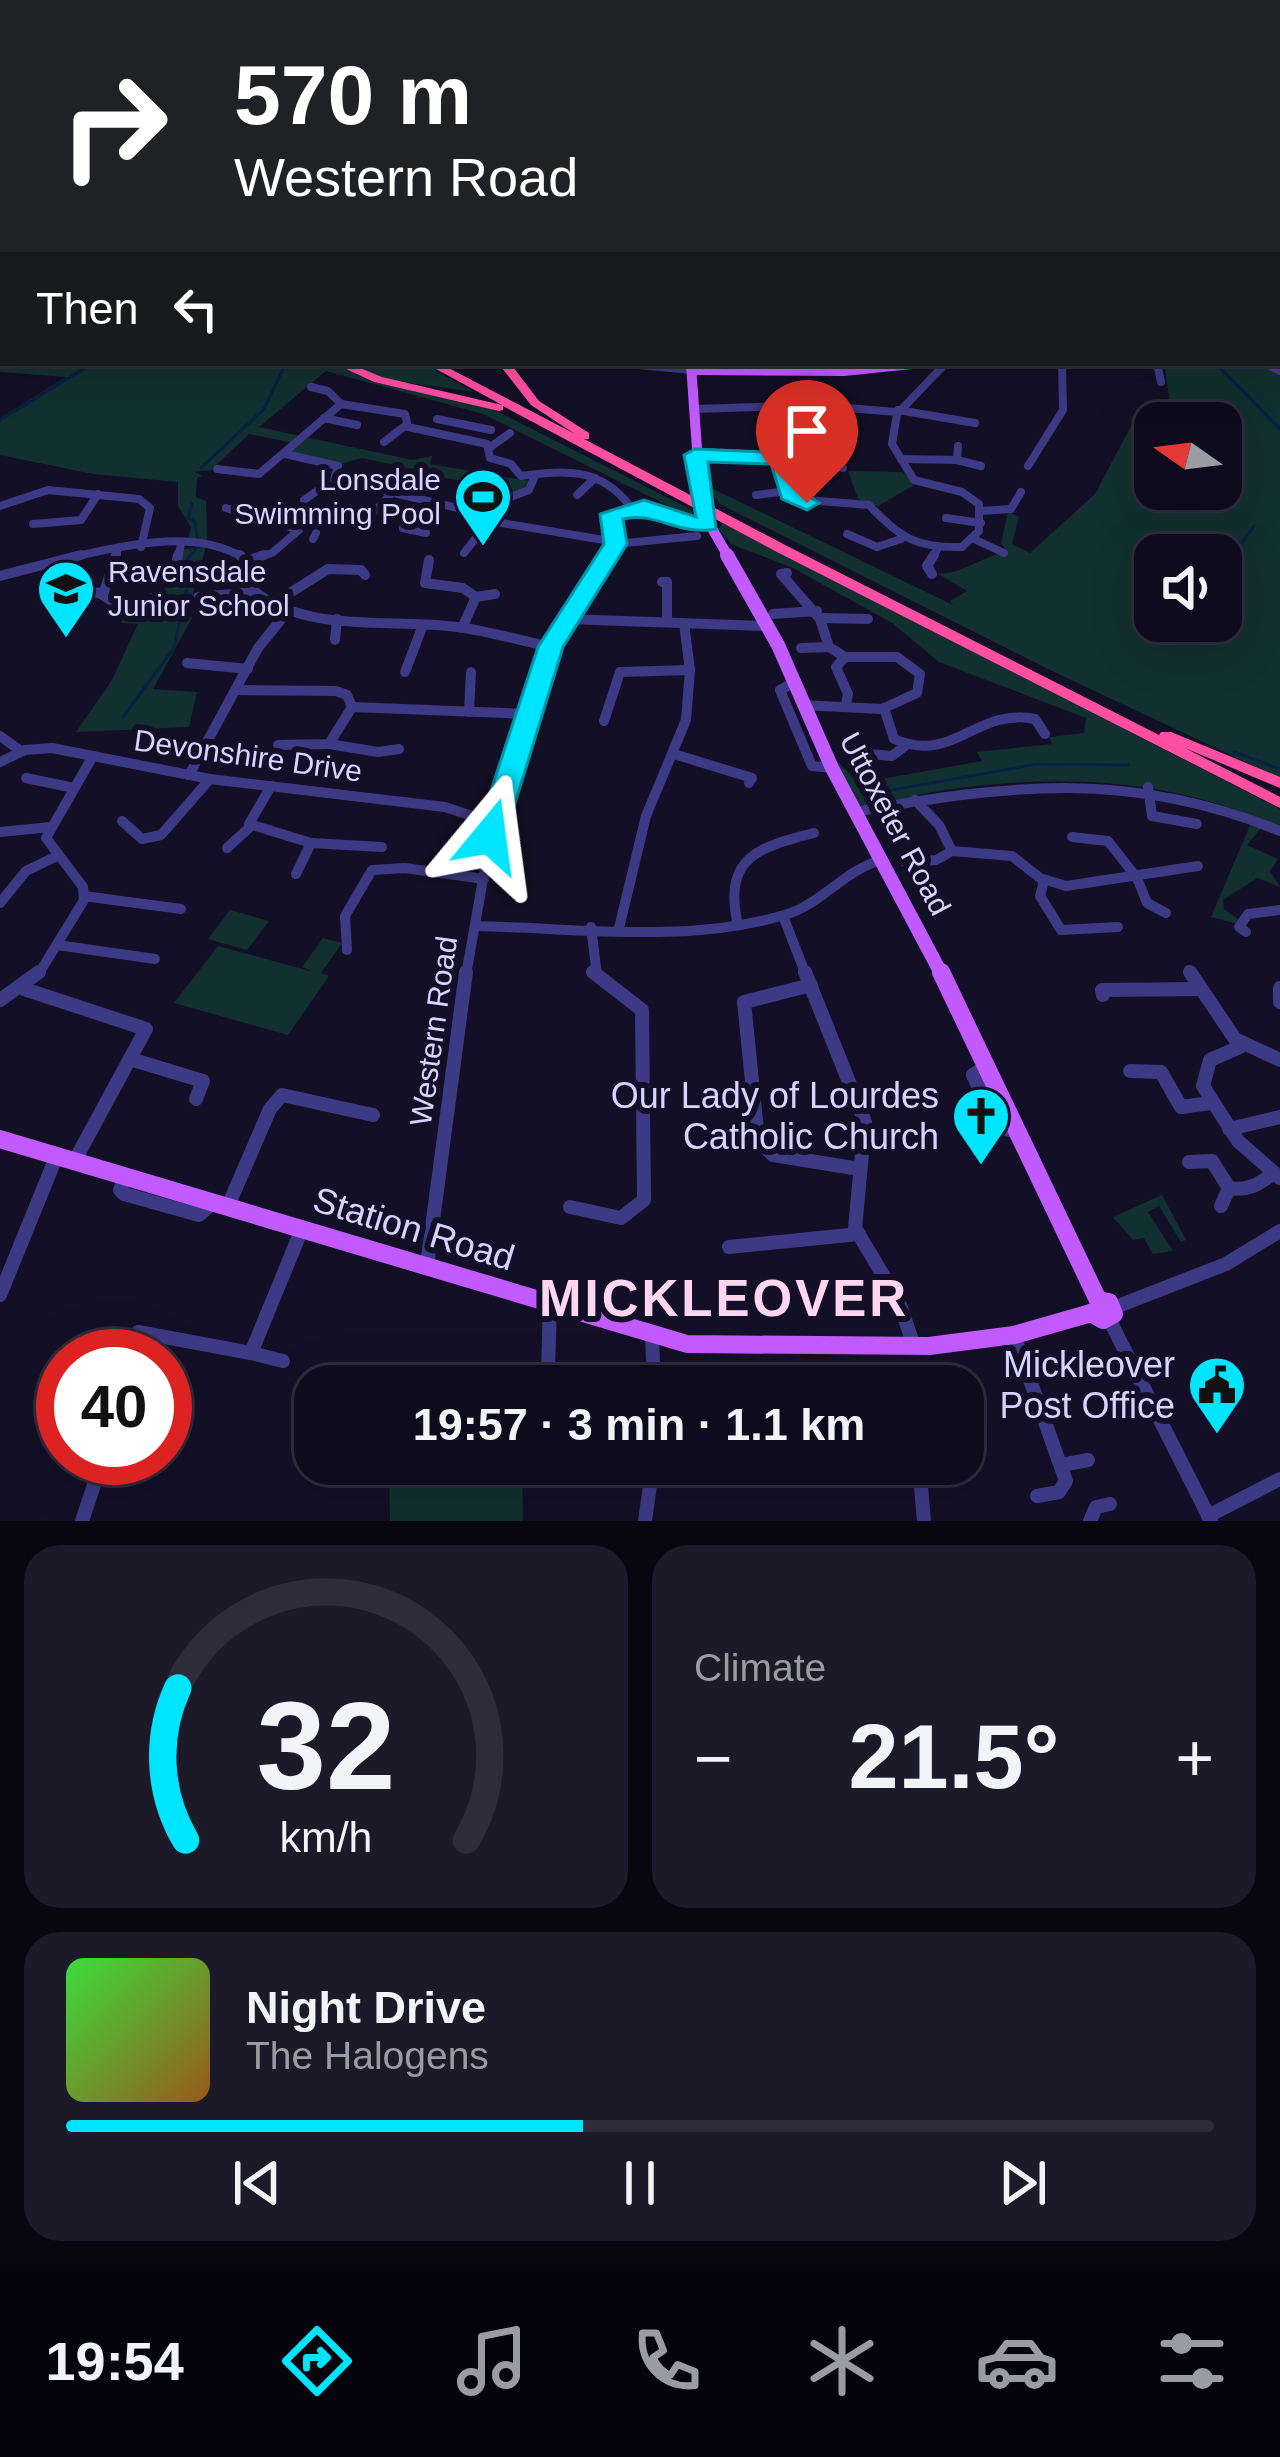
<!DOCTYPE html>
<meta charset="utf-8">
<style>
:root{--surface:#0e0b1c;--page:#1c1929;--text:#f1f3f6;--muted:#9b9ba3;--line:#2e2b3b;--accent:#00e5ff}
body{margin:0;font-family:Helvetica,sans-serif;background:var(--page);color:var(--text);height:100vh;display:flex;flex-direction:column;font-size:45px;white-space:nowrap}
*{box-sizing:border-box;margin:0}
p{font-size:39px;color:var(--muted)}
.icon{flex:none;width:66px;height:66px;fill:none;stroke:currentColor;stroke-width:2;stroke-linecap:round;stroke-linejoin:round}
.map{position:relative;height:1521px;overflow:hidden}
.details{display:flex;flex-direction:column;gap:24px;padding:24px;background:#08060f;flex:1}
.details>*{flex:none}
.guide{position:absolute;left:0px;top:0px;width:1281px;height:366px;box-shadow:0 12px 48px #0002,0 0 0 3px var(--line);background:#202124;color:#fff;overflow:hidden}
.needle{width:78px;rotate:284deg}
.fabs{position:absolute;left:1134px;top:402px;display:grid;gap:24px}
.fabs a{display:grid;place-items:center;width:108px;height:108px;border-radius:24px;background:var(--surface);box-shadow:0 12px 48px #0002,0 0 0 3px var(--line);font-size:60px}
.speed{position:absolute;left:36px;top:1329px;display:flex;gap:24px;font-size:60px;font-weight:700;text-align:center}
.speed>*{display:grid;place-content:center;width:156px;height:156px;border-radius:50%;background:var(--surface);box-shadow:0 12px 48px #0002,0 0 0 3px var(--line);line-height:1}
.speed .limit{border:18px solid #d22;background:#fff;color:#111}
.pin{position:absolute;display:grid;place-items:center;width:102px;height:102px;color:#fff;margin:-123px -51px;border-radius:50% 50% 50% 0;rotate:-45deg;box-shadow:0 0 12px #0007}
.pin .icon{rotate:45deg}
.me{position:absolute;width:132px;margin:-66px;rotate:16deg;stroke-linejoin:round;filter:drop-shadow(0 0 9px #0008)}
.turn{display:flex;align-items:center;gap:42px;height:252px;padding:0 36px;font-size:54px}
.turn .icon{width:156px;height:156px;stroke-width:2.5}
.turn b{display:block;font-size:84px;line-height:102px}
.then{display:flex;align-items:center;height:114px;padding:0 36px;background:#0003;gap:24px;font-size:45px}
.big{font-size:90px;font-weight:600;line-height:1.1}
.details .tile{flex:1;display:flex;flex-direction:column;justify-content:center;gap:18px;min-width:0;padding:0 42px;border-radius:36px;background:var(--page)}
.details .dial{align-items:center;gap:0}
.dial svg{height:312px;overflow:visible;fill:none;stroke:var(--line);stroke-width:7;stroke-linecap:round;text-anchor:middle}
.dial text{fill:var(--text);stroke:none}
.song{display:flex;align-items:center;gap:36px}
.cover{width:144px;height:144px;border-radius:18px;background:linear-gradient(135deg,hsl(120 70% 55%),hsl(30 70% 35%))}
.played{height:12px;border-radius:6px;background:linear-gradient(90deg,var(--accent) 45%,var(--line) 45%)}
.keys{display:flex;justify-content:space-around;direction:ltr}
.heat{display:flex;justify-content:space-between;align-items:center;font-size:66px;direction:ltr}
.details .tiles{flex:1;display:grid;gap:24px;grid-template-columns:1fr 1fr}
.tile:last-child{grid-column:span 2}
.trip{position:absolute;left:294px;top:1365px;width:690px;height:120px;border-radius:36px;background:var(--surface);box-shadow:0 12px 48px #0002,0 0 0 3px var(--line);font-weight:600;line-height:120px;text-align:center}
.tabs{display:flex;height:192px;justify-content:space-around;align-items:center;background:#06040b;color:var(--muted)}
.tabs .icon{width:84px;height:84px}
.tabs .active{color:var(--accent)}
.tabs b{font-size:54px;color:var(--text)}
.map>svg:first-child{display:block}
.green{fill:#12302f;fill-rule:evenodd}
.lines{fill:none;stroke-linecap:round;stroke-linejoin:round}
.stream{stroke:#0a1f44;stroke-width:3}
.minor-far3{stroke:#3d3a85;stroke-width:6}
.minor-far2{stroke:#3d3a85;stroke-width:8}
.minor-far1{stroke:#3d3a85;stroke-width:10}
.minor{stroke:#3d3a85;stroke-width:14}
.major-far3{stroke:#c25bff;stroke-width:8}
.major-far2{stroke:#c25bff;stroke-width:10}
.major-far1{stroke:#c25bff;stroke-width:14}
.major{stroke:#c25bff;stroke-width:18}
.highway{fill:#ff4fa3;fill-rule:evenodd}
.major-bridge{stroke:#c25bff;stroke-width:10}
.route{fill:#00e5ff;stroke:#0095a6;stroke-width:3}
.labels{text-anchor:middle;stroke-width:12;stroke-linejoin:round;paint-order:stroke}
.poi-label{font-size:30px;fill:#d9d4ff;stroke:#130f26;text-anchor:end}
.street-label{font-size:30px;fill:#d9d4ff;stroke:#130f26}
.near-poi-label{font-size:36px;fill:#d9d4ff;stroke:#130f26;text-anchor:end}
.near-street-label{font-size:36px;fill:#d9d4ff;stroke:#130f26}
.near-district-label{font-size:51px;font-weight:bold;letter-spacing:3px;fill:#ffd6f0;stroke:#130f26}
</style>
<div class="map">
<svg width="1280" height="1521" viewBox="0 0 1280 1521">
<rect width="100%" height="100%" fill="#130f26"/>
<g class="green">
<polygon points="0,207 3,363 333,363 370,381 491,408 692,510 693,518 483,414 326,371 259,427 412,460 432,456 430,464 529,481 526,489 509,493 422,472 412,476 403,467 362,458 340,464 290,453 293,443 249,434 211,470 195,472 203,476 197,478 196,497 206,501 207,540 188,540 191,527 178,506 178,482 93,474 0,455 0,418 66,377 0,372"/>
<polygon points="345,363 422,363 474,392 390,380"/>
<path d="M1164 363H1258L1280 374V778L1052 671 720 504 705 485 953 605 950 601 967 591 937 573C963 576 984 553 1008 553L1001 543 1008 512 1019 517 1012 544 1030 553 1095 494 1130 428H1155V489H1221V423H1173ZM1155 555H1221V621H1155Z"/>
<polygon points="848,471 902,472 916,484 878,506 858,499"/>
<path d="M722 523 1280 809V828C1173 777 1054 773 938 791 912 795 884 808 857 805L829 753 859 783 982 761 977 752 1052 744 1049 737 1084 733 1086 718 939 662 892 623 793 568 731 544 719 529Z"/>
<polygon points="206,547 188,612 192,618 153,689 197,692 189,727 76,732 112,680 138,624 121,623 126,607 145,605 149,593 163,592 171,578 179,579 183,549"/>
<polygon points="1251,823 1261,828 1247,845 1278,859 1270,871 1280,887 1257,878 1223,900 1224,909 1241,921 1237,924 1211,917"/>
<polygon points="230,910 269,921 247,950 208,939"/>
<polygon points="323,938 342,943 321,973 329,976 288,1035 174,1003 218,946 314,972 302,967"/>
<polygon points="1162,1195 1186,1240 1181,1242 1159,1206 1148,1212 1173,1251 1153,1254 1144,1238 1133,1240 1113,1217"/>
<polygon points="389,1464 522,1464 523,1521 390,1521"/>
</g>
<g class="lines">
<g class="stream">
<polyline points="1215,363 1280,429"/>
<polyline points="0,420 93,363"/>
<polyline points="201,468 264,409 286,363"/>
<polyline points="192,504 188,518 195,522 197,538"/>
<polyline points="1232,557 1254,526"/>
<polyline points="123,717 174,648 191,568 186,561 197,547"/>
<polyline points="1234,752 1280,769"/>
<polyline points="870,794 1037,764 1128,765"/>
</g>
<g class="minor-far3">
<polyline points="330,0 337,3"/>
<polyline points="395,0 402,1"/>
<polyline points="1103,0 1107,3"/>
<polyline points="26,2 44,3"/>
<polyline points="959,2 973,0"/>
<polyline points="1189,2 1194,3"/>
<polyline points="62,3 66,0"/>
<polyline points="98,3 102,0"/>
<polyline points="355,3 363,0"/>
<polyline points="751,3 768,1"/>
<polyline points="904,3 915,1"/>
</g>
<g class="minor-far2">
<polyline points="618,363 692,370"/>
<polyline points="1157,363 1161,382"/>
<polyline points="1264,363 1280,371"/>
<polyline points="311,387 328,391 341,404"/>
<polyline points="695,409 812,405 896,412"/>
<polyline points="898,410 975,423"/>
<polyline points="324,418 357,425"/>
<polyline points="437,419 491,430"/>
<polyline points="780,437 798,455"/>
<polyline points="384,442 405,426"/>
<polyline points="489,448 510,433"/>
<polyline points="285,454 338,466 334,479 492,516"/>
<path d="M695 455 776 457 787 467 786 486 795 499 869 505C900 538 916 548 962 547L979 531V504L962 492 914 480 892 444 897 414 946 363"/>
<polyline points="829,458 838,451 837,442"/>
<polyline points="901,459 957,460 958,446"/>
<polyline points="781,460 820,456 843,468"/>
<polyline points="957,460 981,466"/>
<polyline points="1028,466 1063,410 1062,363"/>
<path d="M217 469 259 474 341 404 405 414 408 427 487 444 490 458 511 464 521 476C565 470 600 467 630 506"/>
<polyline points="391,492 406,477"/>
<polyline points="577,495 595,478"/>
<polyline points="756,495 787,491"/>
<polyline points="304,500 334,479"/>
<polyline points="0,506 48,490 139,499 150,508 141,547"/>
<polyline points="226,508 299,530 272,553 255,558"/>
<polyline points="981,511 1011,509 1021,492"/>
<polyline points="370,516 393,492"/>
<polyline points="946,518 981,523"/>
<polyline points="502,523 616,542"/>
<polyline points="33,524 81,520 98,494"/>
<polyline points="403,528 426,533"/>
<polyline points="411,530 438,505"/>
<polyline points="847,534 877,547 901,539"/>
<polyline points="313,539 316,533"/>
<polyline points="974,539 1004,553"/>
<polyline points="615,544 697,536"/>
<polyline points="464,553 508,498 529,490 534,478"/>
<path d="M68 558C124 546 193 527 244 558"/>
<polyline points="115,558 118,548"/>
<polyline points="178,558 181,544"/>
<path d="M606 558 615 544 609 517C637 494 676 524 708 524"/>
<polyline points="932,558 937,550"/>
</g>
<g class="minor-far1">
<path d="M240 555 249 566 255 592C311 634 391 618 457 627 488 631 519 640 550 647"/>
<polyline points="429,560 425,583 463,588 476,597 462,628"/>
<polyline points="247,561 264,555"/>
<polyline points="787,573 781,574 820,619 829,647 845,657"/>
<polyline points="932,574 927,566 934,555"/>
<polyline points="0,576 81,555"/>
<polyline points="174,576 178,555"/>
<polyline points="662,582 667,582 667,622"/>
<polyline points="101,594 119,606"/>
<polyline points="198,597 255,592"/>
<polyline points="476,597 495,594"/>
<polyline points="50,599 104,592 116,555"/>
<polyline points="271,605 328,569 361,570 365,575"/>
<polyline points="773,614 817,611"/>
<polyline points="821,618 868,619"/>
<polyline points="567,619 767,626"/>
<polyline points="335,640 337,619"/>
<polyline points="801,648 829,647"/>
<polyline points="187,663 248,669"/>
<polyline points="405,672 423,625"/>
<polyline points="793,683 780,690 812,766 832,768"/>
<polyline points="236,690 336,691 347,695 352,707"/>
<polyline points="802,705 882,709 917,693 920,674 897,657 845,657 836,667 848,694 846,704"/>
<polyline points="352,707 528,714"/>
<path d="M884 708 894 739C955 765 975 707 1035 719L1045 734"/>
<polyline points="469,712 471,672"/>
<polyline points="604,721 620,672 690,670"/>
<polyline points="0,736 21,751"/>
<polyline points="329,744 378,752 399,749"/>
<polyline points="278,745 329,744 352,707"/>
<polyline points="674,754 752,778 749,783"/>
<polyline points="869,754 892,756 905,746"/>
<polyline points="0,762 25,750 52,748 210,779 445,807 493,823"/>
<polyline points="189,775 258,648 287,612"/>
<polyline points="26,778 74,788"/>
<polyline points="271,786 249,824 311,843 296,874"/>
<polyline points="1148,787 1152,816 1197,824"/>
<polyline points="915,800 939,825 952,851 1012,856 1040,878 1066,886 1198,866"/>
<path d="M855 812C1010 784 1131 770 1280 831"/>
<polyline points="122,821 142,839 161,835 210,779"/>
<polyline points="0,832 51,827"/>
<polyline points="1072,837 1108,841 1137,878 1147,903 1166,913"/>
<polyline points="311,843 382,847"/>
<polyline points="227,848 251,826"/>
<polyline points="905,862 936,860 952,851"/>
<polyline points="1044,881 1040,896 1061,930 1118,927"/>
<polyline points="84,896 181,909"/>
<polyline points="0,903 26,871 57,856"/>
<polyline points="783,916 806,975"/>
<path d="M737 921C724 856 760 847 814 833"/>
<path d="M476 926C576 928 687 944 784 915 821 905 843 871 881 860"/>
<polyline points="591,927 597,975"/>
<polyline points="619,928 646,816 686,720 690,670 684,623"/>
<polyline points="1246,932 1239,927 1248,914 1280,910"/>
<polyline points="57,945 155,959"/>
<polyline points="347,950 345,916 372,870 405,868 484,879"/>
<polyline points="1189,970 1192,975"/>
<polyline points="38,975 84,900 83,887 46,838 93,756"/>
<polyline points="466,975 493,823 550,647 608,555"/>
</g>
<g class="minor">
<polyline points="805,972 865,1122 855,1228 899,1302 914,1346"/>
<polyline points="1190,972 1235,1039 1280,1060"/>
<polyline points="811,985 744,1002 758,1140 773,1155 860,1169"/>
<polyline points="1280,988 1280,1002"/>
<polyline points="24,989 146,1029 75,1160"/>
<polyline points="1103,995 1102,990 1201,989"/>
<polyline points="0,1000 39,972"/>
<polyline points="1240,1047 1210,1060 1203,1086 1238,1141 1280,1178"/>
<polyline points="130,1059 203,1081 196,1099"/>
<polyline points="987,1066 973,1075 997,1127 1018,1132"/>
<polyline points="1130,1071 1161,1072 1181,1107 1210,1103"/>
<polyline points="1229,1129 1280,1117"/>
<path d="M1189 1162 1212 1161 1229 1188C1247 1191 1259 1185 1273 1173"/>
<polyline points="126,1175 120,1190 124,1194 199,1215 214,1202"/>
<polyline points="228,1206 270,1109 282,1095 373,1115"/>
<polyline points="1221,1206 1229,1188"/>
<polyline points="570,1207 621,1218 644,1200 642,1010 593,972"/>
<polyline points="729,1247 859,1234"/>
<polyline points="427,1265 466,972"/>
<polyline points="0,1295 57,1155"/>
<polyline points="1113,1308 1226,1264 1280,1231"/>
<polyline points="1109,1319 1211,1521"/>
<polyline points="138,1332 251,1353 302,1229"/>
<polyline points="1014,1335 1066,1481 1059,1492 1037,1496"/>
<polyline points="652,1336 654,1386"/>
<polyline points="251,1353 283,1361"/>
<polyline points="509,1386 510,1380 548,1370 550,1303"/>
<polyline points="752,1464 773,1464"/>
<polyline points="919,1464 924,1521"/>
<polyline points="1061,1465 1088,1460"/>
<polyline points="1208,1516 1280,1479"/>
<polyline points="82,1521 94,1485 92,1458"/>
<polyline points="645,1521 653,1464"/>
<polyline points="1090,1521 1096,1507 1110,1504"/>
</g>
<polyline class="major-far3" points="977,0 982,3"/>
<g class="major-far2">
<polyline points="691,365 700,491"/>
<polyline points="692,370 844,371 921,363"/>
<polyline points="706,518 729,558"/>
</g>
<polyline class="major-far1" points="727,555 778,645 832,768 942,975"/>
<g class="major">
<polyline points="941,972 1098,1300"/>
<polyline points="0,1139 687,1344 929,1346 1014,1335 1091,1313"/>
<polyline points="1091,1313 1103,1320 1114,1314 1109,1302 1098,1300"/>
</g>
<g class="highway">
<polygon points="1163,0 1187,0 1177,3 1153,3"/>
<rect x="0" y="79" width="3" height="5"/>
<polygon points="0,96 3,97 3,103 0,102"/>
<polygon points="333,363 348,363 382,377 502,405 425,363 439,363 575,434 531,405 498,363 510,363 539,401 589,433 589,439 584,439 787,546 1159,735 1161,732 1171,732 1280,777 1280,788 1185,748 1280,797 1280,808 777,552 503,406 503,410 499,411 374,382"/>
</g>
<polyline class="major-bridge" points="700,491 706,518"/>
</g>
<path class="route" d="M695 449 784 453 798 467 801 491 819 503 807 510 782 499 771 464 708 462 716 529C678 536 655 511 623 519L627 544 563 647 505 836 500 842H480L476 836 538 647 604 544 600 514 644 500 696 517 684 455Z"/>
<defs>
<symbol id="stadium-pin" viewBox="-11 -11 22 30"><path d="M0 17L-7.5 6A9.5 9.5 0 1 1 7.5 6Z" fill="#00e5ff" stroke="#130f26"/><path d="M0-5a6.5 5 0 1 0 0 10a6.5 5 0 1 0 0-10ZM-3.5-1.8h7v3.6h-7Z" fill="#111"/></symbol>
<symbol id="school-pin" viewBox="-11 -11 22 30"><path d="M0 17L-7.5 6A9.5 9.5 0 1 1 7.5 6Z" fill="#00e5ff" stroke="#130f26"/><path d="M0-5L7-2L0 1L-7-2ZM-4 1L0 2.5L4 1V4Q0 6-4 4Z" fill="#111"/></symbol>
<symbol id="church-pin" viewBox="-11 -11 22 30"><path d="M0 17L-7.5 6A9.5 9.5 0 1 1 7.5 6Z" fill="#00e5ff" stroke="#130f26"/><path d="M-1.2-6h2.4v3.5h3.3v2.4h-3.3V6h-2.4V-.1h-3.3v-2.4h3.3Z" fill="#111"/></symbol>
<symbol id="civic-pin" viewBox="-11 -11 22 30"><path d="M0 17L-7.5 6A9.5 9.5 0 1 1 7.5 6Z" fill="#00e5ff" stroke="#130f26"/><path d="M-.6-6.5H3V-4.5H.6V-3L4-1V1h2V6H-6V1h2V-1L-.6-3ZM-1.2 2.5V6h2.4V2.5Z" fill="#111"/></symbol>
</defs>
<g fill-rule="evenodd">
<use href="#stadium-pin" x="450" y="464" width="66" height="90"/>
<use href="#school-pin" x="33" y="556" width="66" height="90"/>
<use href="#church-pin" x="948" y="1083" width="66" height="90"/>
<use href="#civic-pin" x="1184" y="1352" width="66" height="90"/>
</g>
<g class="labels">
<g class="poi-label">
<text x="441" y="490">Lonsdale<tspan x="441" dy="34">Swimming Pool</tspan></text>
<text x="108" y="582" text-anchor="start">Ravensdale<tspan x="108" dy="34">Junior School</tspan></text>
</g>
<g class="street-label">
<text transform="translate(248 756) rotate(8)" y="10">Devonshire Drive</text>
<text transform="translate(895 824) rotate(62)" y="10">Uttoxeter Road</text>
<text transform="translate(434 1031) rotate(-82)" y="10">Western Road</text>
</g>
<g class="near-poi-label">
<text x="939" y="1108">Our Lady of Lourdes<tspan x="939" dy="41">Catholic Church</tspan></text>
<text x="1175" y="1377">Mickleover<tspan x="1175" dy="41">Post Office</tspan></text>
</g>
<g class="near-street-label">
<text transform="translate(414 1228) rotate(17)" y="13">Station Road</text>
</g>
<g class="near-district-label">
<text x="724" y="1316">MICKLEOVER</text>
</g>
</g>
</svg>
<div class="fabs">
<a><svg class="needle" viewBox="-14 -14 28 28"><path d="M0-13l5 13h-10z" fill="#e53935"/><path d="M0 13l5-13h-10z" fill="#9b9ba3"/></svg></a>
<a><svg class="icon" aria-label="sound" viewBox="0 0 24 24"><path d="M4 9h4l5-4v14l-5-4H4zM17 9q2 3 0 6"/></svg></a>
</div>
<div class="speed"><div class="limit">40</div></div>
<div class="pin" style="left:807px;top:503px;background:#d93025"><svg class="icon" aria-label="arrive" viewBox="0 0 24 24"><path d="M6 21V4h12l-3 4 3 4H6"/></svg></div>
<svg class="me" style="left:490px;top:836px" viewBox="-20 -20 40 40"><path d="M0-17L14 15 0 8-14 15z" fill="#00e5ff" stroke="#fff" stroke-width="4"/></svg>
<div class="trip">19:57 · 3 min · 1.1 km</div>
<div class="guide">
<div class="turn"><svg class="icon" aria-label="right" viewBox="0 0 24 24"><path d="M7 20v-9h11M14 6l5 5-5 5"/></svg><div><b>570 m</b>Western Road</div></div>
<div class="then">Then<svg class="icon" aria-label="left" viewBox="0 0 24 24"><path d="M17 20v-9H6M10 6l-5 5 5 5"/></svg></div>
</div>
</div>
<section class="details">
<div class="tiles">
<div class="tile dial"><svg viewBox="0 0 100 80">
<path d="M14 69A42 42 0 1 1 86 69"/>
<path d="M14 69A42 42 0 0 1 12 30" stroke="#00e5ff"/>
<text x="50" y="56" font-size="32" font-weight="700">32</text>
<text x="50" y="72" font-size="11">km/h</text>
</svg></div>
<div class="tile"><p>Climate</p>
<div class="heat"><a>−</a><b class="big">21.5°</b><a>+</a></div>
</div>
<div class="tile">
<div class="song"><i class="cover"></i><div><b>Night Drive</b><p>The Halogens</p></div></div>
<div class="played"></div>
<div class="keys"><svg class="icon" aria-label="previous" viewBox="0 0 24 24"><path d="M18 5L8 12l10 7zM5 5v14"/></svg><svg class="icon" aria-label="pause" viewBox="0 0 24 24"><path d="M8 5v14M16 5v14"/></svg><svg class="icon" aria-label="next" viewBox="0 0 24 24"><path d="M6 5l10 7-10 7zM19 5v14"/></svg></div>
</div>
</div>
</section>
<nav class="tabs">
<b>19:54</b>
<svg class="icon active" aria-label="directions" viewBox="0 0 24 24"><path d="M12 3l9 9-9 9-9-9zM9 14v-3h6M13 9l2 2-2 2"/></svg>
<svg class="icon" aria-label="music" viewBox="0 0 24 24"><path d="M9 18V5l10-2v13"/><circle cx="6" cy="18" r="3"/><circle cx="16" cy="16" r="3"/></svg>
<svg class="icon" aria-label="phone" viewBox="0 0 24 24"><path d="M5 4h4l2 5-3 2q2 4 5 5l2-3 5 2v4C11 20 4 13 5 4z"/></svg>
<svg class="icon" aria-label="climate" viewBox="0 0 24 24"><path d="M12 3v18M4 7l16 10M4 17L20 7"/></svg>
<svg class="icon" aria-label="car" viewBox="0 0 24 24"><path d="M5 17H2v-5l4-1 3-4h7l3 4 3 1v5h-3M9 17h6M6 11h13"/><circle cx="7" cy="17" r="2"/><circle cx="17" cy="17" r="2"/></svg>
<svg class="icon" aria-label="filters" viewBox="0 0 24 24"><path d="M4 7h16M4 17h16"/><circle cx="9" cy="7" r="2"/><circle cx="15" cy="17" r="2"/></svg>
</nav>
